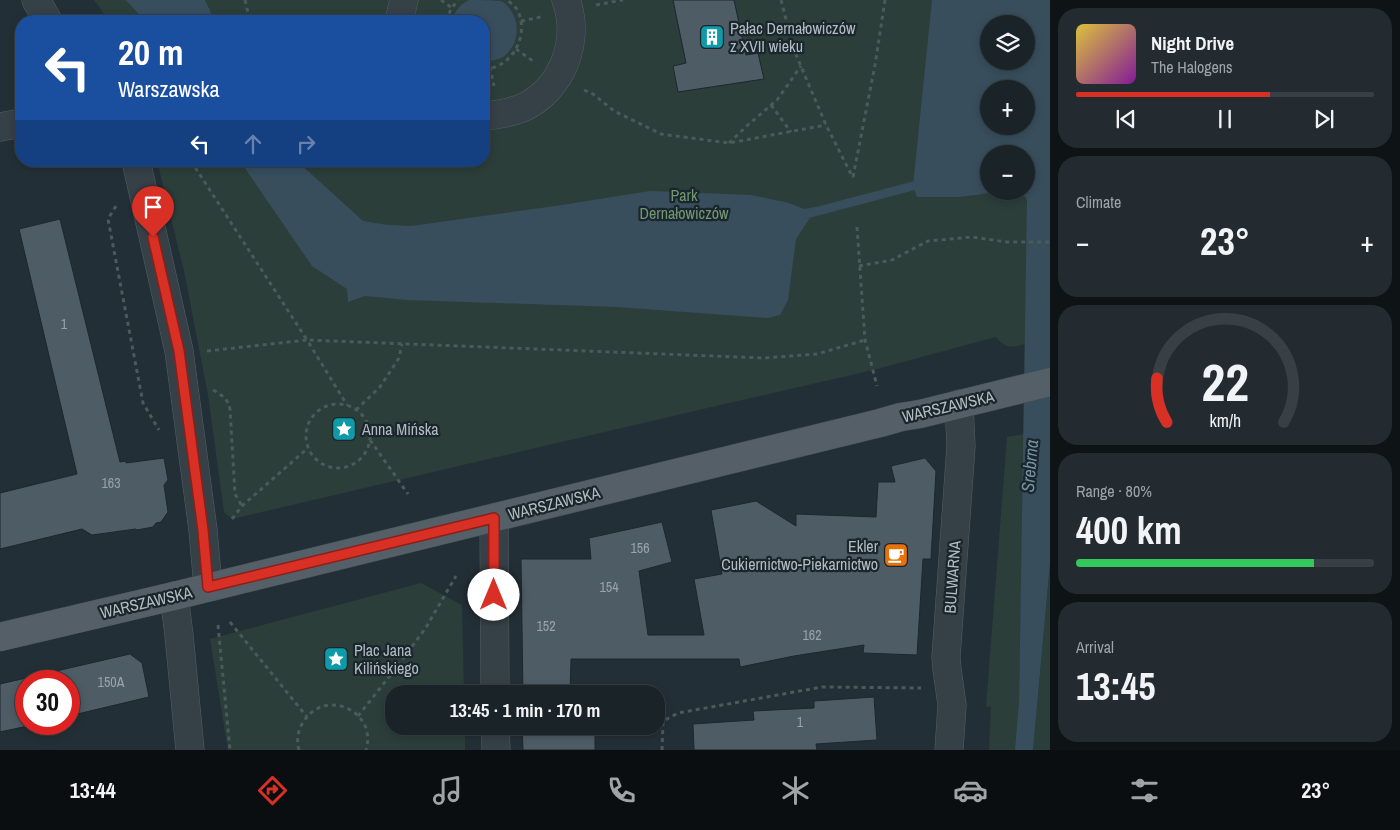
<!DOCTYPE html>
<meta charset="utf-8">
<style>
:root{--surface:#1a2328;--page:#232b30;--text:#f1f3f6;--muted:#9fa4a8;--line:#384045;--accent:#d93025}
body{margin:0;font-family:"Archivo Narrow",sans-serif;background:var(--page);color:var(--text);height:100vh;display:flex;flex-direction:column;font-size:19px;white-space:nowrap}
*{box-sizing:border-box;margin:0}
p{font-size:16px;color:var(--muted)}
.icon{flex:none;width:28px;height:28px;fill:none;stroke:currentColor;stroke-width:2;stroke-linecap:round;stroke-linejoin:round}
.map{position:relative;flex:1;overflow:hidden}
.side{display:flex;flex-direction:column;gap:8px;padding:8px;background:#0e1316;width:350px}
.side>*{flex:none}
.top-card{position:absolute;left:15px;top:15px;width:475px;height:152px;border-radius:20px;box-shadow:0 2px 8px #0003,0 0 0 1px var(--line);background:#1a4fa0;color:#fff;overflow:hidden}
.buttons{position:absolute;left:980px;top:15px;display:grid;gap:10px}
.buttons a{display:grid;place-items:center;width:55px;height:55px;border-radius:50%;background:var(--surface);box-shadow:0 2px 8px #0003,0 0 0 1px var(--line);font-size:25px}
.speed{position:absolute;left:15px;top:670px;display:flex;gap:10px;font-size:25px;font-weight:700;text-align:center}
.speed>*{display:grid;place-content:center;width:65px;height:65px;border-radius:50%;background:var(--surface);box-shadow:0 2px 8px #0003,0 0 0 1px var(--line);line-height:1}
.speed .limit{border:8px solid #d22;background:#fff;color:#111}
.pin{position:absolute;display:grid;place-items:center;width:42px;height:42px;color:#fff;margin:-51px -21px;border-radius:50% 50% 50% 0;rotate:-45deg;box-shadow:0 0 5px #0007}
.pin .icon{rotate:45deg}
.me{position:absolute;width:55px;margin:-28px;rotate:0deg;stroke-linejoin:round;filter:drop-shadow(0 0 4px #0008)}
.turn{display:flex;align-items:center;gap:18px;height:105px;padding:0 20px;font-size:22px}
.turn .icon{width:65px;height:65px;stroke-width:2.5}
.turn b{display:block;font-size:35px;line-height:42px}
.lanes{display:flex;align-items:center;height:48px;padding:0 20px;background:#0003;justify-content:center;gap:25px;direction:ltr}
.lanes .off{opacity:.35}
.big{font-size:38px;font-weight:700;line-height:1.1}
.side .widget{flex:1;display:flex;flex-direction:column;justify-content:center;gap:8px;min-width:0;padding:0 18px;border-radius:20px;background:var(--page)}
.side .dial{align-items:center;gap:0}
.dial svg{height:130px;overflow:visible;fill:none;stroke:var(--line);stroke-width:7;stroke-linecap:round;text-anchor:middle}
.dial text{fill:var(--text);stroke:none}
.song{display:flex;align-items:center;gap:15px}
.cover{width:60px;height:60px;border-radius:8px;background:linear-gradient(135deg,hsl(50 70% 55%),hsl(290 70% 35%))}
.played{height:5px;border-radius:2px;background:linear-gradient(90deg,var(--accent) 65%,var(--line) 65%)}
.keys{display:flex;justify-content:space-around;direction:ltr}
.heat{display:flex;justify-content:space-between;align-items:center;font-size:28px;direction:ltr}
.charge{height:8px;border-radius:4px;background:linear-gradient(90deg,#34c759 80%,var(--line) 0)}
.trip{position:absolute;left:385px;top:685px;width:280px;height:50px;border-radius:20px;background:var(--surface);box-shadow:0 2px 8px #0003,0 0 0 1px var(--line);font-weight:700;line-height:50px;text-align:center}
.tabs{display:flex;height:80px;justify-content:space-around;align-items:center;background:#0a0e10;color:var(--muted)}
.tabs .icon{width:35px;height:35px}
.tabs .current{color:var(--accent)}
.tabs b{font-size:22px;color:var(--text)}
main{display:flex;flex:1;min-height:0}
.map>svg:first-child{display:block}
.green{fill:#2b3e3a;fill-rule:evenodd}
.water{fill:#384e5c;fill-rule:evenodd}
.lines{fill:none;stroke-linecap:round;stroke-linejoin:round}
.stream{stroke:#384e5c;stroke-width:9}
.building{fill:#4e5c65;stroke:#1d272e}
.minor-casing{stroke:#545e65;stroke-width:29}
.major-casing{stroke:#424c53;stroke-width:29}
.path{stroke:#495b5a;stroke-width:3;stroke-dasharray:4 4;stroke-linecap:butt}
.minor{stroke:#364047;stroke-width:28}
.major{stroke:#545f67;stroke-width:28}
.route-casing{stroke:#8d1f18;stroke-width:12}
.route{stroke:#d93025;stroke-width:9}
.labels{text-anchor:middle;stroke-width:4.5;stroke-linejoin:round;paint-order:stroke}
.number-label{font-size:14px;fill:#98a3ac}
.poi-label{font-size:16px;fill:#b1bbc3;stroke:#1b252c;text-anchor:start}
.park-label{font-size:16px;fill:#719773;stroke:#1b252c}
.street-label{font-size:16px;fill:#b1bbc3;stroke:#1b252c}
.water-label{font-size:18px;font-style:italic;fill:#7492a4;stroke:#1b252c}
</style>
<main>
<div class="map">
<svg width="1050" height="750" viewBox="0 0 1050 750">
<rect width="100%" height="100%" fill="#232f36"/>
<g class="green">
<path d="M94 0H1050L1025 344C1012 348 1005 349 996 337L873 370 716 406 232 519 224 512 208 395 184 271 157 161H484V21H109ZM989 24H1026V61H989ZM989 89H1026V126H989ZM989 154H1026V191H989Z"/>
<polygon points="1024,434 1019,702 1016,750 989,750 991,707 986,706 1007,437"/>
<polygon points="1050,563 1050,750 1033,750"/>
<polygon points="421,583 462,605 464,694 394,694 394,726 465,726 465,750 228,750 210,639"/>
</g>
<g class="water">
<polygon points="126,0 205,0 211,13 210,21 145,21"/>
<path d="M469 0C477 0 493 0 500 1 504 2 507 5 509 8 521 22 519 46 503 57 497 60 490 61 484 62V21H452C454 12 460 4 469 0Z"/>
<path d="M932 0H1050V563L1033 750H1015L1019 702 1027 200 1021 191H1026V154H989V191H1007L959 197H917L913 186ZM989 24H1026V61H989ZM989 89H1026V126H989Z"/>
<polygon points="240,161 297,161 363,221 388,225 411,226 562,205 650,191 751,195 789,203 804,209 817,207 796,239 788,300 780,315 768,318 617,307 407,300 365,296 348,302 347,289 312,266"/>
</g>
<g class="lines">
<polyline class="stream" points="803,215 913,186"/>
</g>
<g class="building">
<polygon points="673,0 734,0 746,55 758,53 764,79 678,92 673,66 686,63"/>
<polygon points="60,219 120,462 126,461 126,463 164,458 168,480 164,485 168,512 161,522 156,523 153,527 137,530 136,529 92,535 82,529 0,549 0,493 77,474 19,229"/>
<polygon points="925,458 936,471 931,559 923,559 917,655 863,653 864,645 794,656 740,667 739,659 571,659 570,694 523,694 521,559 591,559 589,538 662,522 672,562 639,571 648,635 704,635 694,579 722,574 711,510 756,501 796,526 796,514 876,517 878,482 895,482 891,466"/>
<polygon points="130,654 142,663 149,697 69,716 69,681 26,681 26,724 37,724 0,732 0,684"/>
<polygon points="874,697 877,740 816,744 817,750 694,750 693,724 754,720 753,711 814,708 814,701"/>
<polygon points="522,726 595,726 595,750 523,750"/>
</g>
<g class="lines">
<defs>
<g id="minor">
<polyline points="36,0 48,21"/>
<polyline points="399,21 404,0"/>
<path d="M484 116C497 115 509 113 522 108 562 90 581 41 566 0"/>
<polyline points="0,127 21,123"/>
<polyline points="136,161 179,351 203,530 208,587"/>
<polyline points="494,518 495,694"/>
<polyline points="174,596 179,635 190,750"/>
<polyline points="495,726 496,750"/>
<polyline points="949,750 952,705 947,669 946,657 961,446 959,404"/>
</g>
<polyline id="major" points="0,637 174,596 880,423 901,417 920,414 1050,382"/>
</defs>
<use href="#minor" class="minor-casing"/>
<use href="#major" class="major-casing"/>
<g class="path">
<polyline points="245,0 250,21"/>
<polyline points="441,0 452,8"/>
<polyline points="781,0 794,50 826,125 853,178"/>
<polyline points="596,5 623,0"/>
<polyline points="446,21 451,9 458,0"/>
<polyline points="521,21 541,17"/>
<polyline points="516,49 533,61"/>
<polyline points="490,67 494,86"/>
<path d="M484 68C487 67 492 68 495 67 518 59 529 28 516 8 514 5 510 3 508 0"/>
<polyline points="584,90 593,94 614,111 661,134 729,143 826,125"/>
<polyline points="771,105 791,132"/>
<polyline points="729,143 749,124 777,100 801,66"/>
<polyline points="191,161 307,340 764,358 817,354 865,340"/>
<polyline points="853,177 875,65 885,0"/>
<polyline points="116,206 108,219 143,403 159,430"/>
<polyline points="857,227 865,340 877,386"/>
<polyline points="859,266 892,260 928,241 972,237 1007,242 1050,242"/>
<polyline points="207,351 307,340 347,405"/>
<path d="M213 390C222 395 228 399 230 409L235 494 242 506"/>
<circle cx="338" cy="436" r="32"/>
<polyline points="356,410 380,387 399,358 402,344"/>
<polyline points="370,440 408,494"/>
<polyline points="232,519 242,506 308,448"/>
<polyline points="230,622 307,717"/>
<polyline points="218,625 230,750"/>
<polyline points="358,716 396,668 425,629 456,576"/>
<path d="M299 750C296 740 298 729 304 721 326 687 378 712 366 750"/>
<polyline points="662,750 663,721 678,713 822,687 921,688"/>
</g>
<use href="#minor" class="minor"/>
<use href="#major" class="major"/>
</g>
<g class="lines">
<defs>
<polyline id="route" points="153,237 179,351 203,530 208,587 494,518 494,595"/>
</defs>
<use href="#route" class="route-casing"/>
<use href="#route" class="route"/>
</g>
<defs>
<symbol id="building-square" viewBox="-11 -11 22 22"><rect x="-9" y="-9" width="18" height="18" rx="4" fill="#0f9aa8" stroke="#1b252c"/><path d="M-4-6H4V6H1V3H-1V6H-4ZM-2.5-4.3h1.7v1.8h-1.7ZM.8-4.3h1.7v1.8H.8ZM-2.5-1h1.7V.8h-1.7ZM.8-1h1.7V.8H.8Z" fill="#fff"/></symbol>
<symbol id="sight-square" viewBox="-11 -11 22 22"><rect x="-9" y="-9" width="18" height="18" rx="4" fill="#0f9aa8" stroke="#1b252c"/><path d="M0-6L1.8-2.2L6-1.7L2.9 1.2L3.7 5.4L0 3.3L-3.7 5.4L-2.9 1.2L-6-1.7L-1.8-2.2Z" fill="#fff"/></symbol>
<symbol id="cafe-square" viewBox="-11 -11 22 22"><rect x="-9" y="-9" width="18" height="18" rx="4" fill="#e8710a" stroke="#1b252c"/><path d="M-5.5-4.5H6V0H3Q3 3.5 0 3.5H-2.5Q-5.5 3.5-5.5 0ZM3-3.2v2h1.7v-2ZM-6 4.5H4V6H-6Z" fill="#fff"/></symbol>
</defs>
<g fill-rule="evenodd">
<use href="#building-square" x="698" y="23" width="28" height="28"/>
<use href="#sight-square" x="330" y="415" width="28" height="28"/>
<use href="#cafe-square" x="882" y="541" width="28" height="28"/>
<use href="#sight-square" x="322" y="645" width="28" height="28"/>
</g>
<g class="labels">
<g class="number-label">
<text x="64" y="329">1</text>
<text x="111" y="488">163</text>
<text x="640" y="553">156</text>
<text x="609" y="592">154</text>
<text x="546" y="631">152</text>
<text x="812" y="640">162</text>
<text x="111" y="687">150A</text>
<text x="800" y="727">1</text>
</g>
<g class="poi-label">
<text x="730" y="34">Pałac Dernałowiczów<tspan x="730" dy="18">z XVII wieku</tspan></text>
<text x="362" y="435">Anna Mińska</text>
<text x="878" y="552" text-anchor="end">Ekler<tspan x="878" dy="18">Cukiernictwo-Piekarnictwo</tspan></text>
<text x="354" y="656">Plac Jana<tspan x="354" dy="18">Kilińskiego</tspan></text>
</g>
<g class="park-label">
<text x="684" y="201">Park<tspan x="684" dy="18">Dernałowiczów</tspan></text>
</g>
<g class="street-label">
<text transform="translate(948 406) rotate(-13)" y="6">WARSZAWSKA</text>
<text transform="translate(554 503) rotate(-14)" y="6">WARSZAWSKA</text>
<text transform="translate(952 577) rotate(-86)" y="6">BULWARNA</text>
<text transform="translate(146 602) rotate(-13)" y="6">WARSZAWSKA</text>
</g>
<g class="water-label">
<text transform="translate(1030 466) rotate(-85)" y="6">Srebrna</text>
</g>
</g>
</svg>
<div class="buttons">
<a><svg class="icon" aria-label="layers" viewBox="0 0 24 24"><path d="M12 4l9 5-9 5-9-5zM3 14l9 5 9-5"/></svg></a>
<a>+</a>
<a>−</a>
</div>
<div class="speed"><div class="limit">30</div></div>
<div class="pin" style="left:153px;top:237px;background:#d93025"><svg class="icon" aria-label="arrive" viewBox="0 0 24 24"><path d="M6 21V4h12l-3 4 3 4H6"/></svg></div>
<svg class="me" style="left:494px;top:595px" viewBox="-20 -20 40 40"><circle r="19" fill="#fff"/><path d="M0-13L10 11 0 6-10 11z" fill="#d93025"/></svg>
<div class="trip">13:45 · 1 min · 170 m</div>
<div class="top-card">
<div class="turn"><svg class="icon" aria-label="left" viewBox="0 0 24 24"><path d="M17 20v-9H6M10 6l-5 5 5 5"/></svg><div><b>20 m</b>Warszawska</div></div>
<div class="lanes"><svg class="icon" aria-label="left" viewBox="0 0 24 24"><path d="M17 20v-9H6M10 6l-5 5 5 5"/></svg><svg class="icon off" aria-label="ahead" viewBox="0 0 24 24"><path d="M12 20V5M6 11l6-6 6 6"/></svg><svg class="icon off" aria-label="right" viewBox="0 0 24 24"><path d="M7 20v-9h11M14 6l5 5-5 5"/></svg></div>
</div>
</div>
<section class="side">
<div class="widget">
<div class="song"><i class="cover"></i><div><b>Night Drive</b><p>The Halogens</p></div></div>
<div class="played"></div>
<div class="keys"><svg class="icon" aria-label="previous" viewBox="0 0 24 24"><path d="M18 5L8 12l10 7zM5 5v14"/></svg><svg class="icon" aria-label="pause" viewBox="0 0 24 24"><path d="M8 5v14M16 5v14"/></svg><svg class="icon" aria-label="next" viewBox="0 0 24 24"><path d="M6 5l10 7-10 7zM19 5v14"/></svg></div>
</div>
<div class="widget"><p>Climate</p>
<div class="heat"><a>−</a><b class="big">23°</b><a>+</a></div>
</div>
<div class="widget dial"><svg viewBox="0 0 100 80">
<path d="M14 69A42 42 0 1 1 86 69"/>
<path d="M14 69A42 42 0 0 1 8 42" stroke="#d93025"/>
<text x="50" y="56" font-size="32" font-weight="700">22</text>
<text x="50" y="72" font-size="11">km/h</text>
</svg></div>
<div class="widget"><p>Range · 80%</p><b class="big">400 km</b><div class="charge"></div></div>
<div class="widget"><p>Arrival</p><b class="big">13:45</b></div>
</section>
</main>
<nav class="tabs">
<b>13:44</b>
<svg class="icon current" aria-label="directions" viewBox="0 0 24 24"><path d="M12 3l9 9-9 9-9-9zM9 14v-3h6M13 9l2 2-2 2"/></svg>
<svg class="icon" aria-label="music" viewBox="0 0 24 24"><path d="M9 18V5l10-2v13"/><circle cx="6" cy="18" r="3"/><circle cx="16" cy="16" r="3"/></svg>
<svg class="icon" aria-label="phone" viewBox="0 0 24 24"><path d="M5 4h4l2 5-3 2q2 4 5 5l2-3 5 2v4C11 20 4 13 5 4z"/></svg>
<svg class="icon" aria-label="climate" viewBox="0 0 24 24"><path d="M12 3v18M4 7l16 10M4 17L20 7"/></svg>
<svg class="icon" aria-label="car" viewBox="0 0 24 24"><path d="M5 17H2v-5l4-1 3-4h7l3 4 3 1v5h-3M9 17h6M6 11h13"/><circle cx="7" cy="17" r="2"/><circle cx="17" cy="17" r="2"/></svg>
<svg class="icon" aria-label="filters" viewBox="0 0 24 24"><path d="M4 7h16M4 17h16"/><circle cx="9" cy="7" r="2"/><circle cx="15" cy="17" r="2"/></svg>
<b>23°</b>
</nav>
